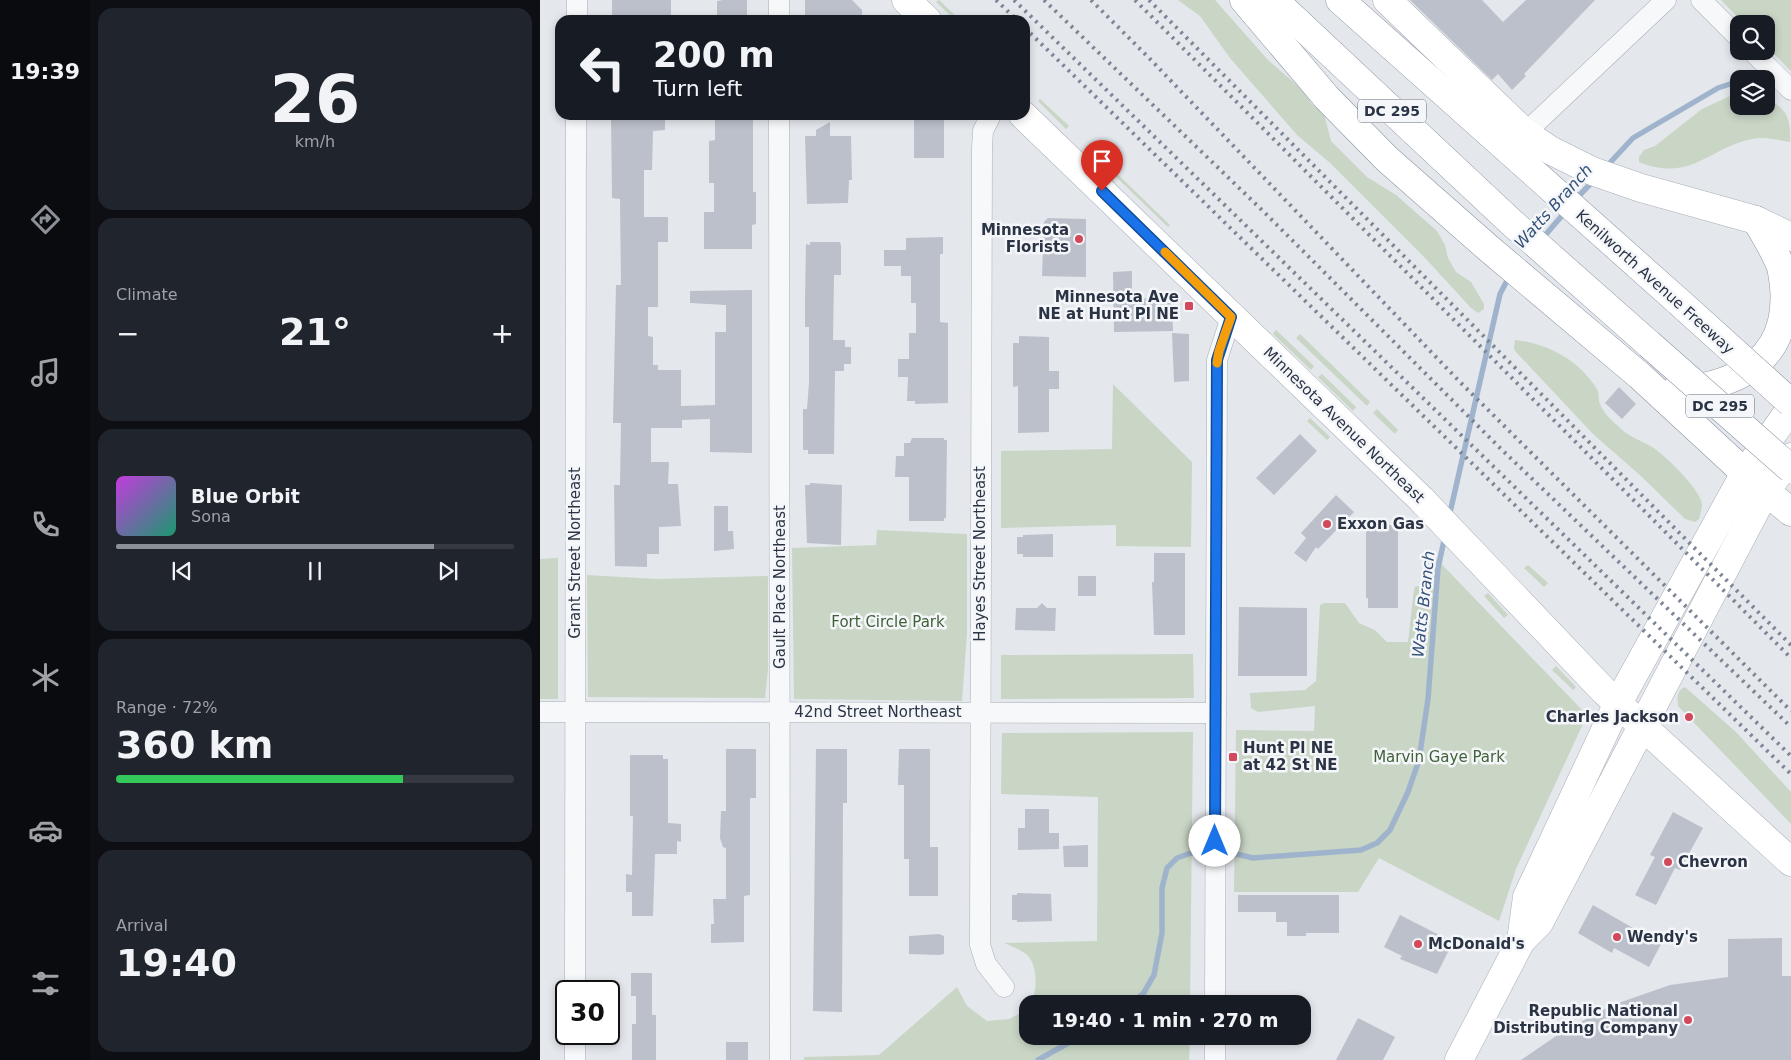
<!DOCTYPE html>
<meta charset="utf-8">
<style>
:root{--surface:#171b24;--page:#20242c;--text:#f1f3f6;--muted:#9ea1a6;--line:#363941;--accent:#8c9099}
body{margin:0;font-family:"DejaVu Sans",sans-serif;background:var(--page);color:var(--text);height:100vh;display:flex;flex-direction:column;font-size:19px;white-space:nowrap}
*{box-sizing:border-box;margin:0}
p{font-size:16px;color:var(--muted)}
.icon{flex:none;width:28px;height:28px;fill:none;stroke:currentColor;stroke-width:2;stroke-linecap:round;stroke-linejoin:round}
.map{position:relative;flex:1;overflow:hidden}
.details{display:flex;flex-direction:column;gap:8px;padding:8px;background:#0d0f14;width:450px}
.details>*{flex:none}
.banner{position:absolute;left:15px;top:15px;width:475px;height:105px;border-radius:15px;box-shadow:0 2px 8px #0003;background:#171b24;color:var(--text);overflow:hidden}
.controls{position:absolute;left:1190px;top:15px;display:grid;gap:10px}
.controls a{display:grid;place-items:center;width:45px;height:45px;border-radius:10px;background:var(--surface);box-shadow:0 2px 8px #0003;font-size:25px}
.speed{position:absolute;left:15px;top:980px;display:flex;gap:10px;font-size:25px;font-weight:700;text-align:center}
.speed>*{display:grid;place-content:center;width:65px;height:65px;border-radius:50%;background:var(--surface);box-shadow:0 2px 8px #0003;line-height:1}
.speed .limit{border:2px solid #111;border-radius:8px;background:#fff;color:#111}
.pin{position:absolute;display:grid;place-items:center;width:42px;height:42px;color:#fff;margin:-51px -21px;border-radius:50% 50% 50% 0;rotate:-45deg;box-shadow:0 0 5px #0007}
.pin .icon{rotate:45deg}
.me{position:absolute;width:55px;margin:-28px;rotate:0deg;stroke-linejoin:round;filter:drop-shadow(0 0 4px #0008)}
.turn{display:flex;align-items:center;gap:18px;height:105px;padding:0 15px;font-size:22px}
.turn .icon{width:65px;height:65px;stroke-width:2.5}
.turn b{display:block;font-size:35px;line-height:42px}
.big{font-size:38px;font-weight:700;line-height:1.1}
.details .tile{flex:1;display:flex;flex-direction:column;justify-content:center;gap:8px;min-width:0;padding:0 18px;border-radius:15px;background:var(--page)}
.details .dial{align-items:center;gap:0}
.dial b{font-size:65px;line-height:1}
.song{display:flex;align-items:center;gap:15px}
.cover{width:60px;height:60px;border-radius:8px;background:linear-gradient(135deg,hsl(290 70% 55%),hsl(160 70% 35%))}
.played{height:5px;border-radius:2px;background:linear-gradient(90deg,var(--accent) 80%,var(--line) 80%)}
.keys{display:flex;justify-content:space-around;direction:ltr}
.heat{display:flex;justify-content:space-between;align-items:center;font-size:28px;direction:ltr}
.charge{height:8px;border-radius:4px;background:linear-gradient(90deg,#34c759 72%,var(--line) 0)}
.trip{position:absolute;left:479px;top:995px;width:292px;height:50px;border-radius:15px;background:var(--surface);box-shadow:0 2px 8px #0003;font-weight:700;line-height:50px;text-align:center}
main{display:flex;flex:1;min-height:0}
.tabs{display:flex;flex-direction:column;width:90px;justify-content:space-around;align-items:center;background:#090b0e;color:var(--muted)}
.tabs .icon{width:35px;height:35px}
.tabs .selected{color:var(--accent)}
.tabs b{font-size:22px;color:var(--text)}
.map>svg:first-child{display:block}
.green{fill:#c9d6c5}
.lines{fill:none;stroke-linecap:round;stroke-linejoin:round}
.stream{stroke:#9fb4cc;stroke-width:5.5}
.building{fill:#bbc0ca}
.street-casing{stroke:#a9aeb7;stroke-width:21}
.secondary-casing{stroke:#a9aeb7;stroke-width:29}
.highway-casing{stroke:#8b94a3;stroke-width:29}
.street{stroke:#f7f8fa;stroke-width:20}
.secondary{stroke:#fff;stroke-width:28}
.highway{stroke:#fff;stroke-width:28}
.rail{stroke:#7d8696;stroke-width:4;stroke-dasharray:2.5 5;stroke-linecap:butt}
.highway-bridge-casing{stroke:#8b94a3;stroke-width:29;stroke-linecap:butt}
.highway-bridge{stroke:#fff;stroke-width:28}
.route-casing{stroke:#114b97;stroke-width:12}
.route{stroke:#1a73e8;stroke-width:9}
.slow{stroke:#f59e0b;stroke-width:9}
.poi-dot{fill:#d1495b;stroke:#f4f6f9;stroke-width:2}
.labels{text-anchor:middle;stroke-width:5;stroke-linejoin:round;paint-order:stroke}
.shield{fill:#f4f6f9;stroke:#676e7b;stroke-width:1}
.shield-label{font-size:14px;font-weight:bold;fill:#2b3445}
.poi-label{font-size:15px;font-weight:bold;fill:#2b3445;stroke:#f4f6f9;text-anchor:start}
.street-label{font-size:15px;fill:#2b3445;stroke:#f4f6f9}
.park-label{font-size:15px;fill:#3f6138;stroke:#f4f6f9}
.water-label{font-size:16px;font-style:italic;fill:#34527a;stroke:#f4f6f9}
</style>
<main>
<nav class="tabs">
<b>19:39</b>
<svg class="icon selected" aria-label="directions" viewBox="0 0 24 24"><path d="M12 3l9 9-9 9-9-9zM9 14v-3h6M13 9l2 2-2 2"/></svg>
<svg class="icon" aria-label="music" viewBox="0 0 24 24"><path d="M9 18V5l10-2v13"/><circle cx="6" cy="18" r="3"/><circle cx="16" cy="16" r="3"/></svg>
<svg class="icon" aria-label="phone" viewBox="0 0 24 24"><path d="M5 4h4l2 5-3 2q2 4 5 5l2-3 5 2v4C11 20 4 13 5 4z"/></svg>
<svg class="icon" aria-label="climate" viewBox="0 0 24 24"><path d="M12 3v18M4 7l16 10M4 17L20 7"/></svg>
<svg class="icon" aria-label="car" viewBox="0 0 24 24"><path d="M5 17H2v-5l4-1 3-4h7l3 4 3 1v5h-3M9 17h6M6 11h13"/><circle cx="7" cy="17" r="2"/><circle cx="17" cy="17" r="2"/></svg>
<svg class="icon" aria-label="filters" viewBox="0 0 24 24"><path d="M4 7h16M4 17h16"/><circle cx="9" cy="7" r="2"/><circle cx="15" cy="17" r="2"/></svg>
</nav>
<section class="details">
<div class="tile dial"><b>26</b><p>km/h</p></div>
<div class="tile"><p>Climate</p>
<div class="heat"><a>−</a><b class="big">21°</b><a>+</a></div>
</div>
<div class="tile">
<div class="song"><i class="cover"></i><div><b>Blue Orbit</b><p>Sona</p></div></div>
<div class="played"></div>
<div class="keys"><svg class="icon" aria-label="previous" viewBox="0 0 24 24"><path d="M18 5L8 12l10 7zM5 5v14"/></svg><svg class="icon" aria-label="pause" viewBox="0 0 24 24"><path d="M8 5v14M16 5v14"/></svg><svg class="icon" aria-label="next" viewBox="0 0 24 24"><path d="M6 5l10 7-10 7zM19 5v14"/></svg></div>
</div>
<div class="tile"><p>Range · 72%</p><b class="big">360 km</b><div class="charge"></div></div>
<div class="tile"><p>Arrival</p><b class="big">19:40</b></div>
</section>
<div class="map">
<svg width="1251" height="1060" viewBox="0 0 1251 1060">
<rect width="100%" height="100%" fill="#e4e7ec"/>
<g class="green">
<polygon points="399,0 419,19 418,20 415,20 396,2"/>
<polygon points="638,0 675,0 728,60 767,94 771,103 784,114 791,141 827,177 856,195 897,231 905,245 908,258 916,272 931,282 944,304 944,309 938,313 931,308 886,259 789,162 757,135 690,58 660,16"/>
<polygon points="1181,0 1251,0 1251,71 1226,46 1226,24 1204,24"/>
<path d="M1190 96H1199V106H1226V98C1247 109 1251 118 1250 142 1238 140 1224 136 1212 139 1168 148 1151 183 1099 162V157L1104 150 1115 146 1162 109Z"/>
<polygon points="500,99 529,126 526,129 498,101"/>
<polygon points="568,165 630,225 628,227 566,167"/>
<polygon points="736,330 774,366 771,370 733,334"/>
<polygon points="760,334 830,402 827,406 756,338"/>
<path d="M975 340C1008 343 1040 361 1057 389 1060 394 1058 400 1060 404 1062 411 1071 420 1077 425 1088 437 1099 439 1112 447 1124 454 1161 490 1162 504 1162 509 1160 515 1159 519L1155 522 1145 519 1102 477 1053 434 975 351 974 348Z"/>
<polygon points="782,374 816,407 813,411 778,377"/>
<polygon points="573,384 652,462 651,547 576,546 576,525 461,528 461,451 572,449"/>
<polygon points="837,409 858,430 855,434 833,413"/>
<polygon points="770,418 790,437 787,440 767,421"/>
<polygon points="337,530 427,534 427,633 422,701 254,699 252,548 336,545"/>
<polygon points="886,548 1047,715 976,869 959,921 839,858 818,892 694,892 696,730 774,731 775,706 718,712 711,708 710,693 765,690 776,681 780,605 785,603 805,603 819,623 835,630 847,642 868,642 874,589 876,586 885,588"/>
<polygon points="18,558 18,699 0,699 0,559"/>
<polygon points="988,565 1008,583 1004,587 984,568"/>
<polygon points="47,575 117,579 228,576 228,669 225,698 48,697"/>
<polygon points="948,593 968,615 964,618 944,596"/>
<polygon points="653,654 654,698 461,699 461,655"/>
<polygon points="1016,666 1036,687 1033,690 1012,670"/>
<path d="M1145 687 1196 732 1251 792V824L1138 706C1137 698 1137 690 1145 687Z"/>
<path d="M653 732 650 1004H491C497 991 498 969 489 957 484 951 471 946 464 943L557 941 558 797 461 794 462 733Z"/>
<polygon points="417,987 427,1006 447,1021 469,1019 487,1010 488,1036 650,1036 649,1060 264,1060 264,1057 339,1055"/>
</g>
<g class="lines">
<g class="stream">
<polyline points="1066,167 1093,138 1178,88 1199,81"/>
<polyline points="1035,200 1055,179"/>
<polyline points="1001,240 1026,211"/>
<polyline points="909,517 960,294 970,275"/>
<polyline points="589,1004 603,994 614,975 622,933 622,888 627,868 637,858 651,853 684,851 713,858 821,850 837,843 850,830 868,792 879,760 888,699 898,568 905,536"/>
<polyline points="498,1060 541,1036"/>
</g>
</g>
<g class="building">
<polygon points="72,0 131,0 131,17 115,17 115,20 72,20"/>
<polygon points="183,0 207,0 207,20 177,20 177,1"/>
<polygon points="265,0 312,0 322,10 322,20 265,20"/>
<polygon points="870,0 942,0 963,22 986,0 1055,0 984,74 986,76 972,90 958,74 952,80"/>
<polygon points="71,115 125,115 125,130 113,131 112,170 104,170 104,217 128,217 128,242 118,242 118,307 108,307 108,336 113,337 113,365 118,365 118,370 141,370 141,406 175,405 175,332 186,332 186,305 150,303 150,291 212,290 212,453 170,452 170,419 142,420 142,428 111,428 111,462 129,462 128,484 138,484 141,526 119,527 119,554 107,554 107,567 75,566 74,485 80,485 81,423 73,423 76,285 81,285 80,199 72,198"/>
<rect x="374" y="115" width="30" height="43"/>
<polygon points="175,117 213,117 213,192 216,192 216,224 212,225 212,249 164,249 164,212 174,212 174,183 169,183 169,141 175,140"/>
<polygon points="290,122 290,136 311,136 312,180 309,180 308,203 267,204 265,136 276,136 276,130"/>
<polygon points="508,218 546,219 546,277 502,276 504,222"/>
<polygon points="403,237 403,254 400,254 400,322 408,323 408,403 375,404 375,401 367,401 368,377 358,377 358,359 369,359 369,333 376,333 376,303 371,303 371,276 361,276 361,266 344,266 344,250 366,250 366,238"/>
<polygon points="270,242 300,242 301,246 301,275 294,275 293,340 305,340 305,347 311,347 311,364 304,364 304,371 295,371 294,454 268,454 268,450 263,450 263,409 267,409 269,383 269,327 265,327 265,301 266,244 270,245"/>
<polygon points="592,271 592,299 613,298 613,303 632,303 633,331 574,332 573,272"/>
<polygon points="632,333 649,334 649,381 634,382"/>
<polygon points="479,336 509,337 509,371 519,371 519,389 509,389 509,432 478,433 478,386 473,387 473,343 479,343"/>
<polygon points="1079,387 1096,404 1082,419 1065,403"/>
<polygon points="760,434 777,451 734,495 716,478"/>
<polygon points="372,438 404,438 404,440 407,440 406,518 404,518 404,521 369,521 369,477 355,477 356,456 364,456 364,443 370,443"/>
<polygon points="270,483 302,485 301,545 267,543 265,485 270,485"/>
<polygon points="796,495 814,512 778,549 776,547 766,562 754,553 766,538 761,533"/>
<polygon points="174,506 188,506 188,531 193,531 194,549 174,551"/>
<polygon points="826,525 858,525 858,608 828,608 828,598 826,598"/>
<polygon points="513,534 513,557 483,557 483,554 477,554 477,537 483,537 483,535"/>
<polygon points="614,553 645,553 645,635 614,635 612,582 614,582"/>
<rect x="538" y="576" width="18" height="20"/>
<polygon points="502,603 507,608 516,608 515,631 475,630 476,608 497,608"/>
<polygon points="699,607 767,608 767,676 698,676"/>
<polygon points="186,749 216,749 216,798 210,798 210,895 204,896 204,942 171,943 171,924 174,924 173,899 186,899 186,848 183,847 180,838 181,811 186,811"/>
<polygon points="276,749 307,749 307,803 303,803 302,1012 273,1011"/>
<polygon points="359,749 390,749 390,847 398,847 398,896 369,896 369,859 364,859 364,785 358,785"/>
<polygon points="90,755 123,755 123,759 128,759 128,823 141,824 141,842 137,841 137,854 115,854 113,916 92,916 92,892 86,892 86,874 92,875 93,816 90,816"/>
<polygon points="485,809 509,809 509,833 519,833 519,849 478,850 478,828 485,828"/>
<polygon points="1133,812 1163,828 1140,870 1135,868 1116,905 1095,895 1115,857 1110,855"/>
<polygon points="548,845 548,867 524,867 523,846"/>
<polygon points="477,893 511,894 512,921 477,922 477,920 472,920 472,895 477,895"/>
<polygon points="698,895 799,895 799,933 766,933 766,936 747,936 747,922 736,922 736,912 698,912"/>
<polygon points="1053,905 1121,944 1109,967 1074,948 1072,953 1038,933"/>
<polygon points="860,915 913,942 897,974 860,959 862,956 844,947"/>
<polygon points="399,934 404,936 404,954 399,955 369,954 369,936"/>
<polygon points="1242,938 1242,976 1251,976 1251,1060 981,1060 1019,1034 1070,1006 1130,985 1188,977 1188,939"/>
<polygon points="91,973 112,973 112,1015 116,1015 116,1060 92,1060 92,1024 96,1024 96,996 91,996"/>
<polygon points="818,1018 855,1037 843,1060 796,1060"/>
<rect x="186" y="1042" width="22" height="18"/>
</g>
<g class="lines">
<defs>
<g id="street">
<polyline points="239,0 239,20"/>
<polyline points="1161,0 1199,38"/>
<polyline points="37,20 37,0"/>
<polyline points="1212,51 1251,90"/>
<polyline points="239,115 240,1060"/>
<polyline points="451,115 443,131 442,148 440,945 446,964 464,987"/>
<polyline points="985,133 1126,0"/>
<polyline points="0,712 676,713"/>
<polyline points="35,991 36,115"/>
<polyline points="675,1004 677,360 691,317"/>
<polyline points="675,1036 675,1060"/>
<polyline points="35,1060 35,1034"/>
</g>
<g id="secondary">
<polyline points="366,0 387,20"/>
<polyline points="847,0 985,133 1010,150 1052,171 1101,188 1216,220 1251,237"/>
<polyline points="483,115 881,499 1064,691 1251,862"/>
<polyline points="1212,480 1251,512"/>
<polyline points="981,941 987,897 1078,703 1205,473 1251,408"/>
<polyline points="919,1060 981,941 999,923 1225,492 1251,457"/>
</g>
<g id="highway">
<polyline points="704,0 787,98 847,159 947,247 1100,376 1205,473"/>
<polyline points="734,0 971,222 1109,344"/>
<polyline points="800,0 1139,302"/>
<path d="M1138 387C1157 391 1179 384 1197 376 1240 355 1251 314 1241 267 1235 251 1225 235 1216 220"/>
</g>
</defs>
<use href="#street" class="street-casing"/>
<use href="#secondary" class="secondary-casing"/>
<use href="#highway" class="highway-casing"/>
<use href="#street" class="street"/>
<use href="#secondary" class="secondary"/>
<use href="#highway" class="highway"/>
<g class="rail">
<polyline points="456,0 477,20"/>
<polyline points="474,0 1251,756"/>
<polyline points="504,0 724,212 960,448 1251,727"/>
<polyline points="551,0 610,59 919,381 1251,711"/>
<polyline points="595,0 1251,658"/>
<polyline points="609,0 1251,645"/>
<polyline points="485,28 1251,774"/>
</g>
<defs>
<g id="highway-bridge">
<polyline points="1139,302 1251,403"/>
<polyline points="1109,344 1251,469"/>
</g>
</defs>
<use href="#highway-bridge" class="highway-bridge-casing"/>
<use href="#highway-bridge" class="highway-bridge"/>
</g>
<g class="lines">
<defs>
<polyline id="route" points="562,191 691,317 677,360 675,841"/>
</defs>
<use href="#route" class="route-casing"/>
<use href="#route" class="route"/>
<polyline class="slow" points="625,252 691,317 679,351 677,363"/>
</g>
<g class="poi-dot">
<circle cx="539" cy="239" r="5"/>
<rect x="644" y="301" width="10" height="10" rx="2.5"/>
<circle cx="787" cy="524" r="5"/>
<circle cx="1149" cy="717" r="5"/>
<rect x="688" y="752" width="10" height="10" rx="2.5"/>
<circle cx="1128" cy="862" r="5"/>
<circle cx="1077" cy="937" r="5"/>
<circle cx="878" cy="944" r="5"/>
<circle cx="1148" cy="1020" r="5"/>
</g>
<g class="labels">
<g class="shield">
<rect x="818" y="99.5" width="68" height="23" rx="4"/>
<rect x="1146" y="394.5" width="68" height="23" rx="4"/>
</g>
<g class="shield-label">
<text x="852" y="116">DC 295</text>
<text x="1180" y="411">DC 295</text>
</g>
<g class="poi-label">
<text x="529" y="235" text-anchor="end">Minnesota<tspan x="529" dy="17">Florists</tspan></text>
<text x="639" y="302" text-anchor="end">Minnesota Ave<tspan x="639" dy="17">NE at Hunt Pl NE</tspan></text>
<text x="797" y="529">Exxon Gas</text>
<text x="1139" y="722" text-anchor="end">Charles Jackson</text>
<text x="703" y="753">Hunt Pl NE<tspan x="703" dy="17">at 42 St NE</tspan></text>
<text x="1138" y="867">Chevron</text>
<text x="1087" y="942">Wendy's</text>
<text x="888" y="949">McDonald's</text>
<text x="1138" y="1016" text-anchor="end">Republic National<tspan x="1138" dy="17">Distributing Company</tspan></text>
</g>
<g class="street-label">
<text transform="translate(1115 282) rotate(42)" y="5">Kenilworth Avenue Freeway</text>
<text transform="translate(804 425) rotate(44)" y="5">Minnesota Avenue Northeast</text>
<text transform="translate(35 553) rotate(-90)" y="5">Grant Street Northeast</text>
<text transform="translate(440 554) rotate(-90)" y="5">Hayes Street Northeast</text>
<text transform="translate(240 587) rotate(-90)" y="5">Gault Place Northeast</text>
<text x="338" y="717">42nd Street Northeast</text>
</g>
<g class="park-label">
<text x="348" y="627">Fort Circle Park</text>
<text x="899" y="762">Marvin Gaye Park</text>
</g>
<g class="water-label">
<text transform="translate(1013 206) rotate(-48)" y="6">Watts Branch</text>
<text transform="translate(883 604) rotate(-84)" y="6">Watts Branch</text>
</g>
</g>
</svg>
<div class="controls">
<a><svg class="icon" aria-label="search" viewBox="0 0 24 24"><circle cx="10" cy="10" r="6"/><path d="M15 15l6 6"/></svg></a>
<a><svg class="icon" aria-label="layers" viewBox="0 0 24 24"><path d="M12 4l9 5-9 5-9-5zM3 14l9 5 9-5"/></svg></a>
</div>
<div class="speed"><div class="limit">30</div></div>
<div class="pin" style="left:562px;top:191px;background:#d93025"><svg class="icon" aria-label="arrive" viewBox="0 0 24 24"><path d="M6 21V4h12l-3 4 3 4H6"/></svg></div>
<svg class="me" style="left:675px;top:841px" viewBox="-20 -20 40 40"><circle r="19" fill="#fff"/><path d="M0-13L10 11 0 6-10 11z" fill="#1a73e8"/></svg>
<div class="trip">19:40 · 1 min · 270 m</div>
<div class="banner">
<div class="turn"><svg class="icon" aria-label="left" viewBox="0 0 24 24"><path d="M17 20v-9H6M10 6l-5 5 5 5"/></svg><div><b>200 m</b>Turn left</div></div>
</div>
</div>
</main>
